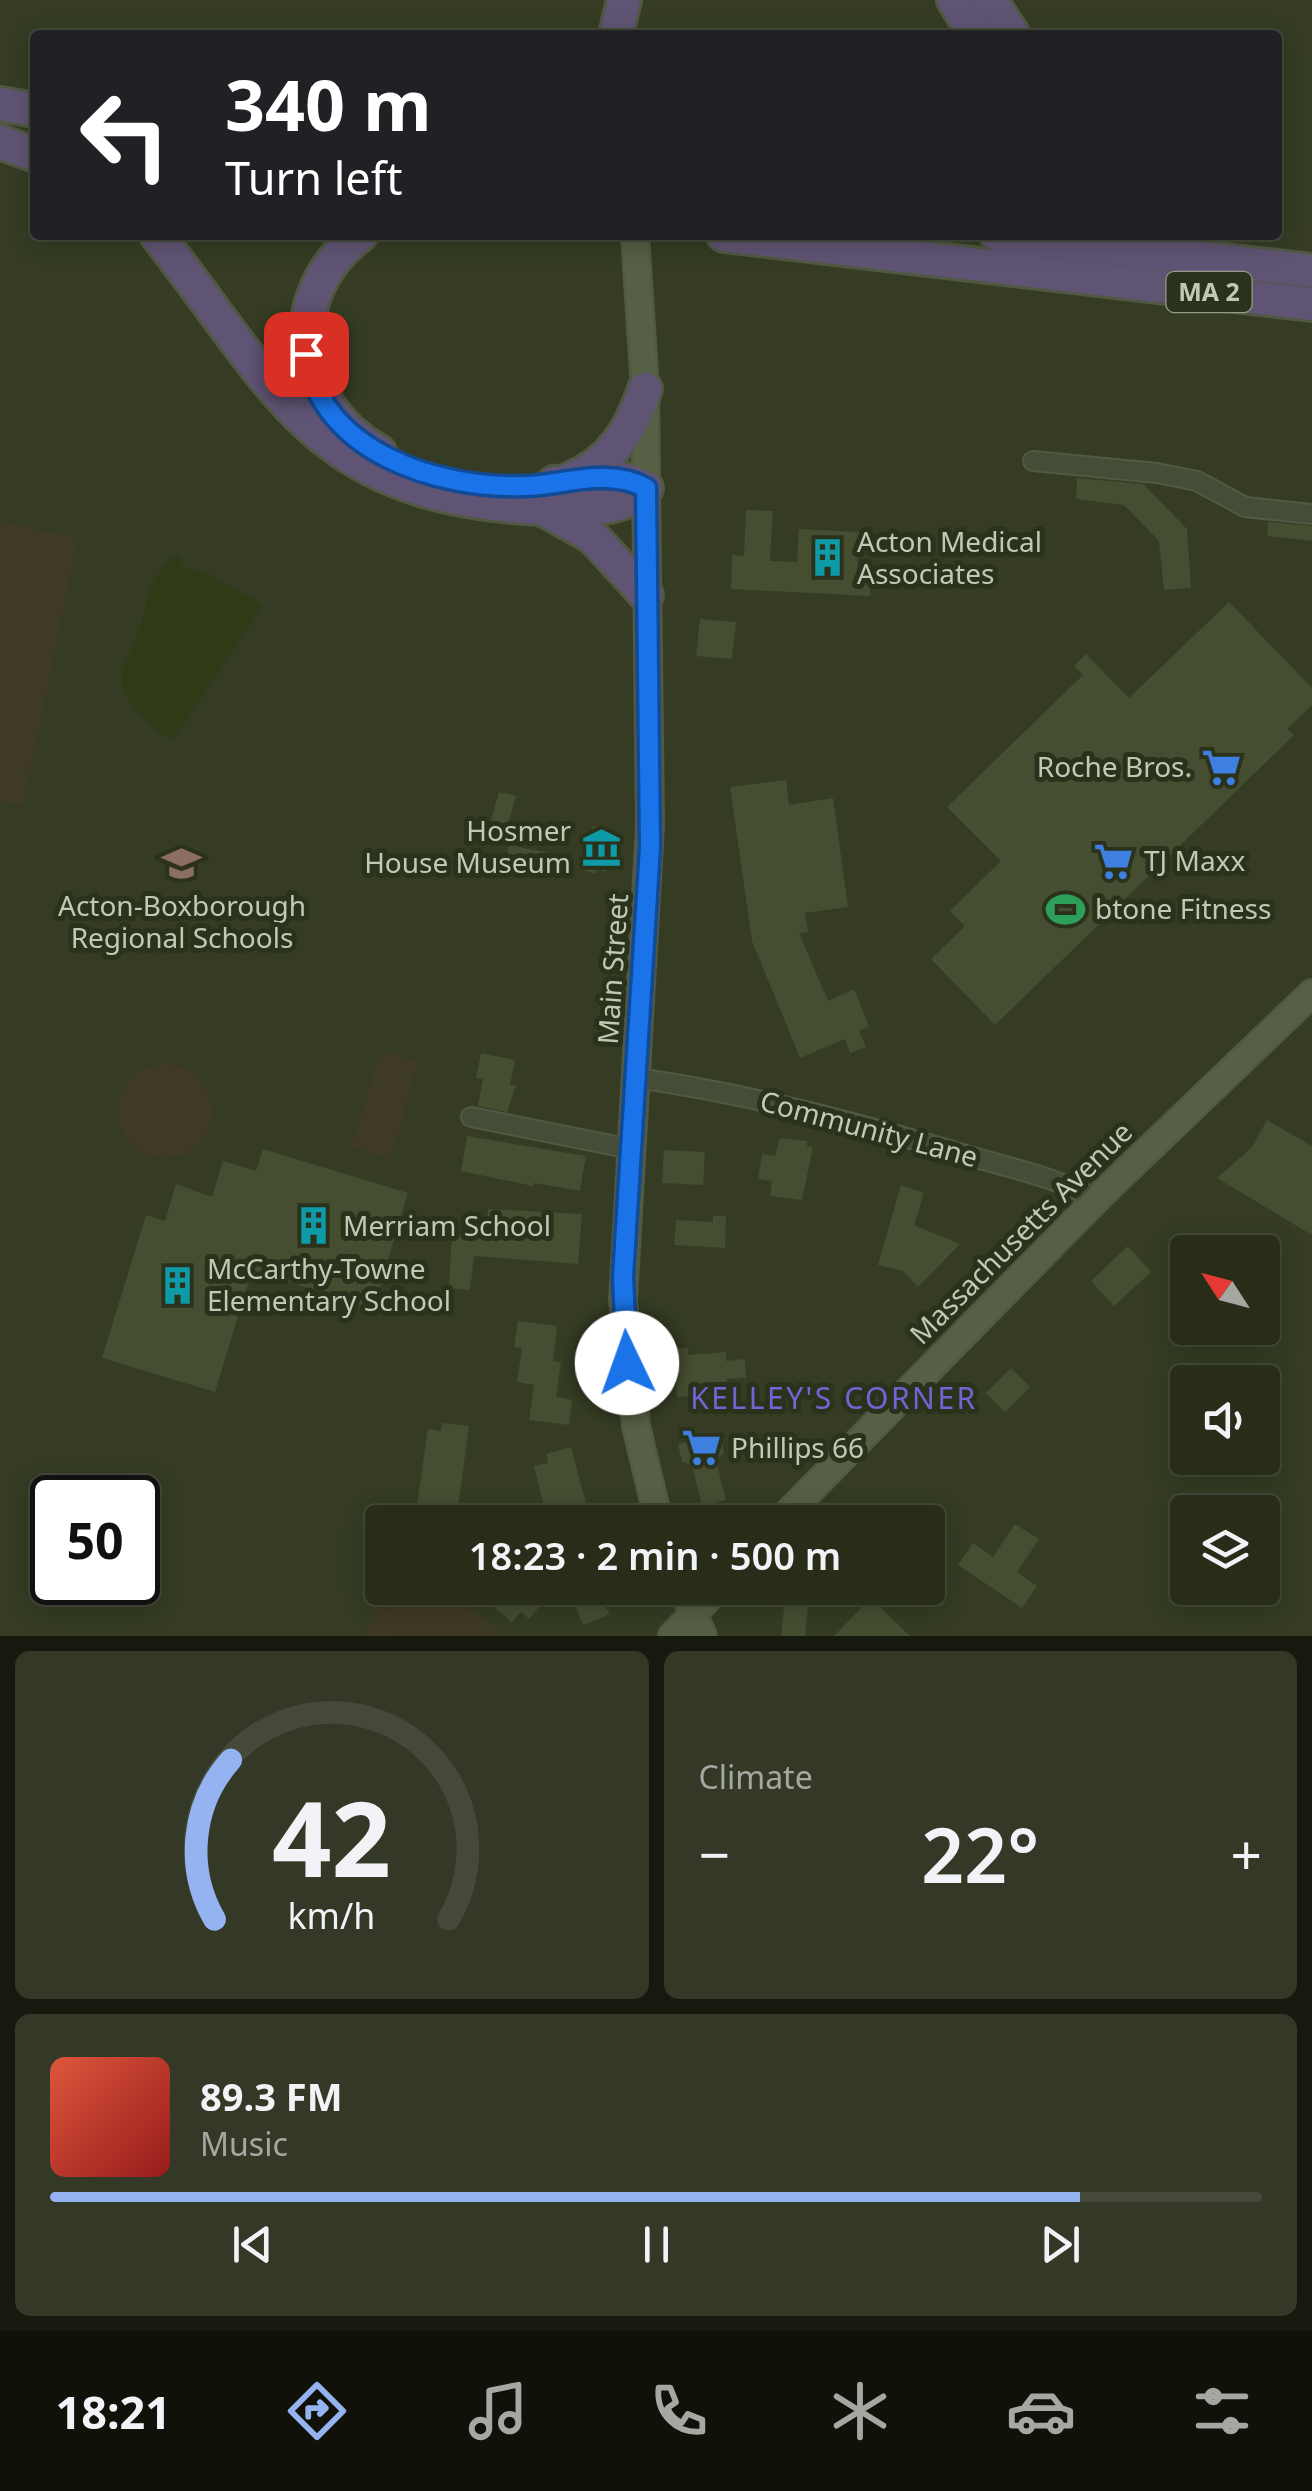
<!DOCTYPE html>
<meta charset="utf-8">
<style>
:root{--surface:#282d1a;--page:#343927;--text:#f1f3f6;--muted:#a5a8a2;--line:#444939;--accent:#95b2f1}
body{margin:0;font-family:"Noto Sans",sans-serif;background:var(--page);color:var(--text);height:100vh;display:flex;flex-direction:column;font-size:38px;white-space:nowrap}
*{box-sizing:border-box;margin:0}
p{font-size:32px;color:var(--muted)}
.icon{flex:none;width:55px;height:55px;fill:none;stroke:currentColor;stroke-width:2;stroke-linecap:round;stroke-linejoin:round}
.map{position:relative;height:1636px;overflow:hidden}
.side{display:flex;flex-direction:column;gap:15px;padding:15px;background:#16190e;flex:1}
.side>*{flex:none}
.hud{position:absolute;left:30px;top:30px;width:1252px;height:210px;border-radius:10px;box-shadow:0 5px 25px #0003,0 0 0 2px var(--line);background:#202124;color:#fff;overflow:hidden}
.needle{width:65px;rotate:306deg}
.controls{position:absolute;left:1170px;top:1235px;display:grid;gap:20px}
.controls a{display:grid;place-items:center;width:110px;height:110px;border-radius:10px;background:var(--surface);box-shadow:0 5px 25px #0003,0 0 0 2px var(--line);font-size:50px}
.speed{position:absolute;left:30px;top:1475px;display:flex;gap:20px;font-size:50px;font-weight:700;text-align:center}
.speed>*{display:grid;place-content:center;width:130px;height:130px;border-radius:50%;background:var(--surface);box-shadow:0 5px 25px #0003,0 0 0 2px var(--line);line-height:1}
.speed .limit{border:5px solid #111;border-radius:15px;background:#fff;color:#111}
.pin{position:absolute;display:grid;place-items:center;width:85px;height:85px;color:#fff;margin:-42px;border-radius:20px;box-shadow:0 5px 15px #0006}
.me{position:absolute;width:110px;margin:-55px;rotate:357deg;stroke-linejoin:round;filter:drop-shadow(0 0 8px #0008)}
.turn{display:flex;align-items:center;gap:35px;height:210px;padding:0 30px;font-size:45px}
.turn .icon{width:130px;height:130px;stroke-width:2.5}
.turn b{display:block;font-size:70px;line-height:85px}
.big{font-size:75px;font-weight:600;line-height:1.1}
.side .widget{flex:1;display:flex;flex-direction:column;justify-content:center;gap:15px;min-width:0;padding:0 35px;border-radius:15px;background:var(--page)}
.side .dial{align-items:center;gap:0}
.dial svg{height:260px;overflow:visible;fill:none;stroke:var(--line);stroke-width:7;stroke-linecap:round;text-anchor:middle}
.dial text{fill:var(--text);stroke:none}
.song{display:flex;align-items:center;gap:30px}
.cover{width:120px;height:120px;border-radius:15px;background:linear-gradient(135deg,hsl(10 70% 55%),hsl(0 70% 35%))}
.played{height:10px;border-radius:5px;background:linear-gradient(90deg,var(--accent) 85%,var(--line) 85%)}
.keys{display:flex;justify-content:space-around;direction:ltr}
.heat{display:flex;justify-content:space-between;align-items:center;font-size:55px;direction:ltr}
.side .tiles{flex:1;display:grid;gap:15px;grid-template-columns:1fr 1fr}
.widget:last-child{grid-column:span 2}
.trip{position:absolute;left:365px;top:1505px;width:580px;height:100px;border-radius:10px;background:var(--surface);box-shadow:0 5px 25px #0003,0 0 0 2px var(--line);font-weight:600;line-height:100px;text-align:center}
.tabs{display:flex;height:160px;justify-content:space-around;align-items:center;background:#10120a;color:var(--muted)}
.tabs .icon{width:70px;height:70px}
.tabs .on{color:var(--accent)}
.tabs b{font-size:45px;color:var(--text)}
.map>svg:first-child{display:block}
.green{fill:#3e3a25}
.water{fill:#2f3a17}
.building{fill:#454e30}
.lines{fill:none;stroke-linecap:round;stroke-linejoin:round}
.street-casing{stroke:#525943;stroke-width:22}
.secondary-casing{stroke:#525943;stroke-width:30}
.highway-casing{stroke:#515842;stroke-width:38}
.street{stroke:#464d37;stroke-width:18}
.secondary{stroke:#566045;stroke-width:25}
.highway{stroke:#5f5473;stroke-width:32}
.route-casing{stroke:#114b97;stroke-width:25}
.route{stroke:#1a73e8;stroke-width:18}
.labels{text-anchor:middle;stroke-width:10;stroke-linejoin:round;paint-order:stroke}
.shield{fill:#2b321c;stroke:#949b86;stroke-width:2.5}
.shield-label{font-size:25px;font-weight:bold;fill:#c1c8b3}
.poi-label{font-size:28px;fill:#c1c8b3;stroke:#2b321c;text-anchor:start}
.street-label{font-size:28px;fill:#c1c8b3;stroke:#2b321c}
.neighbourhood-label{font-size:30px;letter-spacing:2.5px;fill:#7562d4;stroke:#2b321c}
</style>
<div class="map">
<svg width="1312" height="1636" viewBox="0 0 1312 1636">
<rect width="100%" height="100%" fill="#353c23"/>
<g class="green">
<polygon points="0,521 78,538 23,806 0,801"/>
<polygon points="380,1051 418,1061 392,1159 351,1147"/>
<circle cx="165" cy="1111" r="47"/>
<polygon points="382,1583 382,1588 448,1588 504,1636 367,1636"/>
</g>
<path class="water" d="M172 556H178L184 567 203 571 263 605 173 740C157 733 149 725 137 711 107 675 128 664 140 626 151 592 147 585 172 556Z"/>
<g class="building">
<polygon points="1077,478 1143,484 1187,529 1191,588 1164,590 1159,541 1124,505 1076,499"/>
<polygon points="746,510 773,511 770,561 797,562 799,529 859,532 857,573 871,574 870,596 731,589 732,555 744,556"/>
<polygon points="1268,522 1312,526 1312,541 1267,536"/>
<polygon points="1229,602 1312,688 1312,705 1287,729 1294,735 995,1025 931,959 965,926 950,911 1001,861 947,807 1083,675 1074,666 1086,654 1129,698"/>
<polygon points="700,619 736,622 732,659 696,656"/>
<polygon points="786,780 789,805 833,798 848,907 805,913 808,932 799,933 828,1001 854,989 869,1026 859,1031 866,1047 850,1053 845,1039 800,1058 752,941 730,787"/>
<polygon points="499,792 516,796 508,825 491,820"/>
<polygon points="593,826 617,834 605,872 597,869 596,874 579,869"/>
<polygon points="509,845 564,856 558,875 506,857"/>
<polygon points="481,1053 515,1060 510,1085 516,1086 507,1112 478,1106 483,1079 476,1078"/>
<polygon points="1267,1120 1312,1146 1312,1235 1217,1178 1251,1148"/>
<polygon points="467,1136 586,1156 580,1191 534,1183 533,1186 461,1171"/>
<polygon points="780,1138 807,1141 807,1146 813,1147 802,1200 770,1196 772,1181 758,1179 762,1154 775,1156"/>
<polygon points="263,1149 408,1193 373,1309 252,1270 215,1392 102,1358 146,1215 165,1221 176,1184 212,1197 223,1161 256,1171"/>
<polygon points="664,1150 705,1152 703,1185 662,1183"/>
<polygon points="901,1185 924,1193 914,1225 960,1244 918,1287 903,1271 878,1265"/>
<polygon points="488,1209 582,1214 578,1264 474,1256 470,1290 449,1288 452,1233 486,1237"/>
<polygon points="713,1216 726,1216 725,1248 674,1245 676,1220 713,1222"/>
<polygon points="1128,1246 1151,1272 1114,1306 1091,1281"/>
<polygon points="518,1321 557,1326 553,1361 561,1362 556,1397 572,1400 569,1425 529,1420 534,1385 517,1382 522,1348 514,1347"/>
<polygon points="688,1348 688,1355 726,1352 726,1361 745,1359 746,1378 727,1379 728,1393 677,1397 675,1349"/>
<polygon points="1011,1368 1030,1387 1005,1412 986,1393"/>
<polygon points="442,1423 469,1426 456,1522 430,1522 431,1514 416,1512 428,1429 441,1431"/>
<polygon points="720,1434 724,1453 716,1460 726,1500 702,1506 692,1465 682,1462 678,1444"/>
<polygon points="571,1447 591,1522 548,1522 534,1466 548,1463 546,1454"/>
<polygon points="1015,1524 1039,1539 1017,1572 1037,1586 1022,1608 958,1565 973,1543 993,1557"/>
<polygon points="472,1588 532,1588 545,1600 529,1619 521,1612 512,1622"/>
<polygon points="568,1588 593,1588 610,1614 583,1625"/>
<polygon points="770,1588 797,1588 808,1605 805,1636 781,1636 784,1608"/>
<polygon points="871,1598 910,1636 834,1636"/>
</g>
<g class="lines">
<defs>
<g id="street">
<polyline points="1033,461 1157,473 1197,481 1245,507 1312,514"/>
<path d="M636 1078C751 1094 862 1124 973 1157 1014 1169 1059 1178 1096 1200"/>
<polyline points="471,1117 631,1149"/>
</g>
<g id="secondary">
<polyline points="635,235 645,389 650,826 623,1300 636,1426 659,1522"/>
<polyline points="779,1522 1102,1194 1312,993"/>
<polyline points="682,1588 703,1636"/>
<polyline points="672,1636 718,1588"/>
</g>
<g id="highway">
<polyline points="954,0 975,35"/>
<polyline points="990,0 1013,35"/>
<polyline points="616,35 624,0"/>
<polyline points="0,104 35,110"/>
<polyline points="0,142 35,155"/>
<path d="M157 235C281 393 314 496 538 508 574 509 618 514 646 488L623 479 554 483"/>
<path d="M360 235C280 295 294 405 379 452"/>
<polyline points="724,235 1312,304"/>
<polyline points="997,235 1312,271"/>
<path d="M571 479C612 462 632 429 645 389"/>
<polyline points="547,511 593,537 646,595"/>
</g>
</defs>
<use href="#street" class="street-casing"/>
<use href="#secondary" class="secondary-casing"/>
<use href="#highway" class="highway-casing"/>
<use href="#street" class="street"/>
<use href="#secondary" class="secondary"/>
<use href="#highway" class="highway"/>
</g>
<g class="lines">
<defs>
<path id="route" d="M306 354C321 452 437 489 525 486 564 485 610 467 646 488L650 847 623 1277 627 1363"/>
</defs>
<use href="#route" class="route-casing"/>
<use href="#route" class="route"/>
</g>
<defs>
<symbol id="building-bare" viewBox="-9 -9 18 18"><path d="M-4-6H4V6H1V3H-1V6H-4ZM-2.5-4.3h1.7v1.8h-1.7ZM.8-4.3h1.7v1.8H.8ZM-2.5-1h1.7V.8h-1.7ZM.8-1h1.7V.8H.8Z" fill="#0f9aa8" stroke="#2b321c" stroke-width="2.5" paint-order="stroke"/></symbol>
<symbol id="supermarket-bare" viewBox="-9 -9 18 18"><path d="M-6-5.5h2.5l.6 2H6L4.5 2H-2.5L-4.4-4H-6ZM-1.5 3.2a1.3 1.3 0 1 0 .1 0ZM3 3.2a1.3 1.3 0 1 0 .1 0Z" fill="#3f7fe0" stroke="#2b321c" stroke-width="2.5" paint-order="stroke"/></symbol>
<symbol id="museum-bare" viewBox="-9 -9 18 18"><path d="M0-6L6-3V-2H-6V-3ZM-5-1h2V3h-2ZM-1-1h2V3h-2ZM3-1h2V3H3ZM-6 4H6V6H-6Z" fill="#0f9aa8" stroke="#2b321c" stroke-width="2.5" paint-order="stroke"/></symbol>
<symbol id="school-bare" viewBox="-9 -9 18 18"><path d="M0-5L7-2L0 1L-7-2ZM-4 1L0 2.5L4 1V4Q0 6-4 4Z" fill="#8d6e63" stroke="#2b321c" stroke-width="2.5" paint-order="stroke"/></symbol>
<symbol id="stadium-bare" viewBox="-9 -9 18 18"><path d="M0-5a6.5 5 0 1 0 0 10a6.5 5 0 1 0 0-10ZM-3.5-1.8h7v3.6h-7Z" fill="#2e9e5b" stroke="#2b321c" stroke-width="2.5" paint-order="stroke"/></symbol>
</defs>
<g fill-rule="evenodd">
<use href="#building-bare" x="800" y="530" width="55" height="55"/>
<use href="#supermarket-bare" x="1194" y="740" width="55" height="55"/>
<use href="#museum-bare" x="574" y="820" width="55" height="55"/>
<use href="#supermarket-bare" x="1086" y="834" width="55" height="55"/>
<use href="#school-bare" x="154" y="836" width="55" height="55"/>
<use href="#stadium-bare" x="1038" y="882" width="55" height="55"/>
<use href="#building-bare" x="286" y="1198" width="55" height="55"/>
<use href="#building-bare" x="150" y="1258" width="55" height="55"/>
<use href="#supermarket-bare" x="674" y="1420" width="55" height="55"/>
</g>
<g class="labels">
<rect class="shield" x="1166.5" y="272" width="85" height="40" rx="8"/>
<g class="shield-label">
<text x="1209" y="301">MA 2</text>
</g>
<g class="poi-label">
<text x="857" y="552">Acton Medical<tspan x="857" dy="32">Associates</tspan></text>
<text x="1192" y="777" text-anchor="end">Roche Bros.</text>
<text x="571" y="841" text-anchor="end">Hosmer<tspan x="571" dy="32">House Museum</tspan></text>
<text x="1144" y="871">TJ Maxx</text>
<text x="182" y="916" text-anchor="middle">Acton-Boxborough<tspan x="182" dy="32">Regional Schools</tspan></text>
<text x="1095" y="919">btone Fitness</text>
<text x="343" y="1236">Merriam School</text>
<text x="207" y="1279">McCarthy-Towne<tspan x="207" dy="32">Elementary School</tspan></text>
<text x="731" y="1458">Phillips 66</text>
</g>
<g class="street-label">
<text transform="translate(613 969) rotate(-86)" y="10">Main Street</text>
<text transform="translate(869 1129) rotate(15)" y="10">Community Lane</text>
<text transform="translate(1021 1233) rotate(-45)" y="10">Massachusetts Avenue</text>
</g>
<g class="neighbourhood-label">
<text x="834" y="1409">KELLEY'S CORNER</text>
</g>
</g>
</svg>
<div class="controls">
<a><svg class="needle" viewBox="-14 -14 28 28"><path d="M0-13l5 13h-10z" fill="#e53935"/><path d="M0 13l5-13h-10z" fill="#a5a8a2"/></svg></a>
<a><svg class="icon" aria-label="sound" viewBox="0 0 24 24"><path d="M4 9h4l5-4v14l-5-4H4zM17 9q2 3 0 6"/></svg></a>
<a><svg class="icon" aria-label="layers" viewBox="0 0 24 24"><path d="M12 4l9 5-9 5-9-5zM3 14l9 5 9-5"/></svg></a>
</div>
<div class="speed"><div class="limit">50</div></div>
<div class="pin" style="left:306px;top:354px;background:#d93025"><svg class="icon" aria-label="arrive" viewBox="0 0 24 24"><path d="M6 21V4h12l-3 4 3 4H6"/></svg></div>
<svg class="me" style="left:627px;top:1363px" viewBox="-20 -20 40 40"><circle r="19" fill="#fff"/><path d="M0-13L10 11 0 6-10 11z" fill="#1a73e8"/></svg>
<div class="trip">18:23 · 2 min · 500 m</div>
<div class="hud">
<div class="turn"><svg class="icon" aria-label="left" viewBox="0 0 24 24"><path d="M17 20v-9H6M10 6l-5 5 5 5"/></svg><div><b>340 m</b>Turn left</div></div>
</div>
</div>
<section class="side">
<div class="tiles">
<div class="widget dial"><svg viewBox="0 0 100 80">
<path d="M14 69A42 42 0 1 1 86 69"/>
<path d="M14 69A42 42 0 0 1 19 20" stroke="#95b2f1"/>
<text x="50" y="56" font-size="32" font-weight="700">42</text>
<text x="50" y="72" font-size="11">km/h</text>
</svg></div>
<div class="widget"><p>Climate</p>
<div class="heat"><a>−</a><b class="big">22°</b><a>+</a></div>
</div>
<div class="widget">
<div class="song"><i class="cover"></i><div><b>89.3 FM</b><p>Music</p></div></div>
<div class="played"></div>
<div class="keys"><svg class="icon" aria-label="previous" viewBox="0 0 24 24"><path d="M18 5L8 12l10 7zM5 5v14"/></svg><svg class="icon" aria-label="pause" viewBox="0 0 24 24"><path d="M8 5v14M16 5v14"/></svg><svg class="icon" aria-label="next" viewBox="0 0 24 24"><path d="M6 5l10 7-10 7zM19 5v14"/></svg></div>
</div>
</div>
</section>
<nav class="tabs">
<b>18:21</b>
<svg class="icon on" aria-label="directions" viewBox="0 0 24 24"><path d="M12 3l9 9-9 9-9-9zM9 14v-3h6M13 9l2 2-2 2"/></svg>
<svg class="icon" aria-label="music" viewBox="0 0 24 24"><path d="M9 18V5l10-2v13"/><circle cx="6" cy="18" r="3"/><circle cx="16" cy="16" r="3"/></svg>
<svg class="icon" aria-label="phone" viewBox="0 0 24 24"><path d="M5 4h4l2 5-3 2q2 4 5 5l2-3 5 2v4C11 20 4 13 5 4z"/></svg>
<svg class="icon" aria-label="climate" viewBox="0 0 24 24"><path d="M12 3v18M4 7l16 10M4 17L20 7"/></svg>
<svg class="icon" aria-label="car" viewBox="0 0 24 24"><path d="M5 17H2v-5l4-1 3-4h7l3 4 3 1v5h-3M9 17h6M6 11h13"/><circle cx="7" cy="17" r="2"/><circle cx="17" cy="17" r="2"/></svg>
<svg class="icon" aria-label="filters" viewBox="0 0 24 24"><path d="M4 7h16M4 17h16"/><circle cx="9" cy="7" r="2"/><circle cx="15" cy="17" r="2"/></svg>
</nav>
